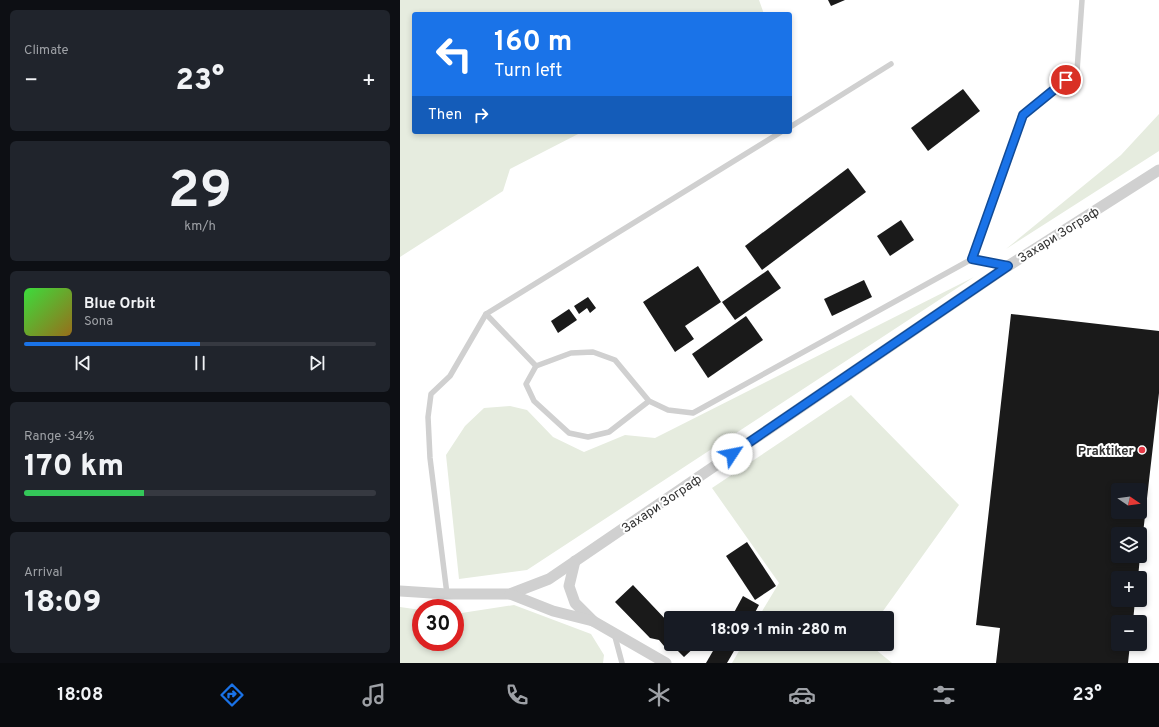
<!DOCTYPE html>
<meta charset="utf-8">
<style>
:root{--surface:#171b24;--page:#20242c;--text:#f1f3f6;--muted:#9ea1a6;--line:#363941;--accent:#1a73e8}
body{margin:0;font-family:Overpass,sans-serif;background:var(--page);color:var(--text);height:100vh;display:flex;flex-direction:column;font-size:15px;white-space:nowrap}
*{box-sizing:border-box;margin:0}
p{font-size:13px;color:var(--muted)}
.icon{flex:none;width:22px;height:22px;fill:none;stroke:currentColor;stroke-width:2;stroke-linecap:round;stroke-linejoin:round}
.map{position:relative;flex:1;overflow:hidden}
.sheet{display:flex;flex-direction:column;gap:10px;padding:10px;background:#0d0f14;width:400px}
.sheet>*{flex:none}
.top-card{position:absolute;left:12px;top:12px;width:380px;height:122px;border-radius:4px;box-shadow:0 2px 6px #0003;background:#1a73e8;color:#fff;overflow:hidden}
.needle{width:26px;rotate:103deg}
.controls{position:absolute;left:711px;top:483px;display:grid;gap:8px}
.controls a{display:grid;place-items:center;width:36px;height:36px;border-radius:4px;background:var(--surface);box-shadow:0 2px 6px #0003;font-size:20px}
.speed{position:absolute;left:12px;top:599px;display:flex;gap:8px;font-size:20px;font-weight:700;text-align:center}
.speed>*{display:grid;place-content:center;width:52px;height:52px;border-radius:50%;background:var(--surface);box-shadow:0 2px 6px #0003;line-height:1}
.speed .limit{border:6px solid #d22;background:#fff;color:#111}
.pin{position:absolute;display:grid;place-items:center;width:34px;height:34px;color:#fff;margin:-17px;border:2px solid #fff;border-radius:50%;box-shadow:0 1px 4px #0007}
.me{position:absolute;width:44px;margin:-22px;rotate:56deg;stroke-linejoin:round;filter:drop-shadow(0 0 3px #0008)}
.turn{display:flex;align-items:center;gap:14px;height:84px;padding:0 16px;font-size:18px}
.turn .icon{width:52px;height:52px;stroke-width:2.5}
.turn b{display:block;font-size:28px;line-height:34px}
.then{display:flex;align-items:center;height:38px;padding:0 16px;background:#0003;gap:8px;font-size:15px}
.big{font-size:30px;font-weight:800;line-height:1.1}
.sheet .card{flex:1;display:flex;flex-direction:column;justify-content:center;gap:6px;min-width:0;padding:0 14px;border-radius:6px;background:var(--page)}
.sheet .dial{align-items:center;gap:0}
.dial b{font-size:52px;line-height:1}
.song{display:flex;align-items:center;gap:12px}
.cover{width:48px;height:48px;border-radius:6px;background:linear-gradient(135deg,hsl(120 70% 55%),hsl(40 70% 35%))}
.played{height:4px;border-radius:2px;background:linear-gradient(90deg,var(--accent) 50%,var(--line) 50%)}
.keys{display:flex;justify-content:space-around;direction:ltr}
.heat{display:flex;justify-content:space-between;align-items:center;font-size:22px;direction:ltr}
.charge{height:6px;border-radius:3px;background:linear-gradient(90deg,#34c759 34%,var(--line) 0)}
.trip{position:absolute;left:264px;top:611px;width:230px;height:40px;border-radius:4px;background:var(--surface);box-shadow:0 2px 6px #0003;font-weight:800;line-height:40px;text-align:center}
.dock{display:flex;height:64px;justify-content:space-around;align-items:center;background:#090b0e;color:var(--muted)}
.dock .icon{width:28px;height:28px}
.dock .current{color:var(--accent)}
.dock b{font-size:18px;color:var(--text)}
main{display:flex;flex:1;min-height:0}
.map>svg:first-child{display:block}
.green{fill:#e6ecdf}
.building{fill:#1a1a1a;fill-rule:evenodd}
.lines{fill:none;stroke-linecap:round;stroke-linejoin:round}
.service{stroke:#d0d0d0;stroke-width:5.5}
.minor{stroke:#d0d0d0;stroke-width:11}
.route-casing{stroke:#114b97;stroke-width:10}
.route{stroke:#1a73e8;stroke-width:7}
.poi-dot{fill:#e63946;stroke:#fff;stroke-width:1.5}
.labels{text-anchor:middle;stroke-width:4;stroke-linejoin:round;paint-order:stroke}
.street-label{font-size:13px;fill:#333;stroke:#fff}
.poi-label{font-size:13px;font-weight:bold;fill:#333;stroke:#fff;text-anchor:end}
</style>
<main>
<section class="sheet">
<div class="card"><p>Climate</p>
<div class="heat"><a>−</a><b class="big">23°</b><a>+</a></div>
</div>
<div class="card dial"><b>29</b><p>km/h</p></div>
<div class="card">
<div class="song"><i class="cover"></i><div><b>Blue Orbit</b><p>Sona</p></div></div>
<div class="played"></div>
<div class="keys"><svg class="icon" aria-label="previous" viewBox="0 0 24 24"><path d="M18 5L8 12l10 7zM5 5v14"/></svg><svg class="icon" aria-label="pause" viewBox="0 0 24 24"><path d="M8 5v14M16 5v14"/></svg><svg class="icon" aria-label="next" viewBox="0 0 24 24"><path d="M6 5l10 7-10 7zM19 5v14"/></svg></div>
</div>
<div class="card"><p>Range · 34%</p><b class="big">170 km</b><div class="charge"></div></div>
<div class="card"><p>Arrival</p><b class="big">18:09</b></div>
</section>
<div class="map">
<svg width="759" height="663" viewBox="0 0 759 663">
<rect width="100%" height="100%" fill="#fff"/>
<g class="green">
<polygon points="0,0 359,0 364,14 14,14 14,132 182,132 110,169 103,191 0,257"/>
<polygon points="759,114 759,151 606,249 721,155"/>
<polygon points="574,277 127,570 59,579 46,455 65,426 84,408 110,406 127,410 153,437 184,452 225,435 255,438"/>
<polygon points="451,395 559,505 478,618 358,618 379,583 312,488"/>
<polygon points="114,605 191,634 204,655 203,663 0,663 0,607 21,610 21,642 55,642 55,614"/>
<polygon points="343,644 469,644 492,663 332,663"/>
</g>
<g class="building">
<polygon points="428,0 445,0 431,6"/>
<polygon points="563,89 580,111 528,151 511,128"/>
<polygon points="448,168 466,192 362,270 345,246"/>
<polygon points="501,220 514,240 490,256 477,236"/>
<polygon points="298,266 321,302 285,326 294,339 275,352 243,302"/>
<polygon points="368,270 381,288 335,320 322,302"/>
<polygon points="464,280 472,297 432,316 424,299"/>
<polygon points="188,297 196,308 190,313 187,308 179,314 174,306"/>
<polygon points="169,309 177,320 158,333 151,321"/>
<path d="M611 314 759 331V393L741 551H740V534H718V556H740L738 578H718V600H735L733 622H718V644H730L728 663H596L600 628 576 625ZM718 490H740V512H718Z"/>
<polygon points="346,316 363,340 308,378 292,354"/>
<polygon points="347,542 376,586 355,600 326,556"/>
<polygon points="233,585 269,623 271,621 271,644 298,644 284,657 275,648 273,650 266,644 264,646 259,640 250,638 215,602"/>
<polygon points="343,596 359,605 352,618 331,618"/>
<polygon points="317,644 338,644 327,663 306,663"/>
</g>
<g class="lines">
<g class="service">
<polyline points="390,127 491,64"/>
<polyline points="572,259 607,266"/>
<polyline points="86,314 136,366"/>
<polyline points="249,401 209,432 188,437 169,433 134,401 126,384 136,366 171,353 193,352 215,360 249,401 268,410 293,413 572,259 623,115 677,71 682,0"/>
<polyline points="47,594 30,458 28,417 31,394 50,376 86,314 381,132"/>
<polyline points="214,633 222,663"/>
</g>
<g class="minor">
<polyline points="175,561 169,586 175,603 193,621"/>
<polyline points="0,591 47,594 110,594 149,579 608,266 759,170"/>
<polyline points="110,594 153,611 193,621 266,663"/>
</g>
</g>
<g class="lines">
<defs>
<polyline id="route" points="332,454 608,266 572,259 623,115 666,80"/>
</defs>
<use href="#route" class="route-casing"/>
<use href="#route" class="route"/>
</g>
<circle class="poi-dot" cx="742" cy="450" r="4"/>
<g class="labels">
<g class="street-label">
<text transform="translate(658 234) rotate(-32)" y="5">Захари Зограф</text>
<text transform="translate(261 503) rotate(-34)" y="5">Захари Зограф</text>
</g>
<g class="poi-label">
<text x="734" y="455">Praktiker</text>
</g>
</g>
</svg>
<div class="controls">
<a><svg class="needle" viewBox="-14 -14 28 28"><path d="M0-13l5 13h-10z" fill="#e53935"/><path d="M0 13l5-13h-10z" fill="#9ea1a6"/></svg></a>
<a><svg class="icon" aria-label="layers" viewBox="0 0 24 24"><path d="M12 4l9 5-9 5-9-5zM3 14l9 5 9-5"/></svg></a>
<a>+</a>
<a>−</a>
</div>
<div class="speed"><div class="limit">30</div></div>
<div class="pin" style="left:666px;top:80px;background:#d93025"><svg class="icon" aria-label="arrive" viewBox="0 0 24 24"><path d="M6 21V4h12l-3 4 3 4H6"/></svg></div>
<svg class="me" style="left:332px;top:454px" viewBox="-20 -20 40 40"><circle r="19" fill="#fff"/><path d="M0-13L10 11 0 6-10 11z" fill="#1a73e8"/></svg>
<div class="trip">18:09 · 1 min · 280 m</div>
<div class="top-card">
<div class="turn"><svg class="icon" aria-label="left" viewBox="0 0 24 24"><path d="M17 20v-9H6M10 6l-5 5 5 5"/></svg><div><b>160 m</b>Turn left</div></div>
<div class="then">Then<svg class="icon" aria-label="right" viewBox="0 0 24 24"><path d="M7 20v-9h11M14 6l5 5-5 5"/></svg></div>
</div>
</div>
</main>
<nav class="dock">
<b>18:08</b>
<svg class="icon current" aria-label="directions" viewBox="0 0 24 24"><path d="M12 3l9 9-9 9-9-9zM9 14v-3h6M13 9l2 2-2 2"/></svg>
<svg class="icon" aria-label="music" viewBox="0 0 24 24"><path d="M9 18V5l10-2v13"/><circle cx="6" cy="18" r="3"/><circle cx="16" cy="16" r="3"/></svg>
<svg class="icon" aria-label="phone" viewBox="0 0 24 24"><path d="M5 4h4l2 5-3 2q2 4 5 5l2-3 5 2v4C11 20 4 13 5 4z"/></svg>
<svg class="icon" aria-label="climate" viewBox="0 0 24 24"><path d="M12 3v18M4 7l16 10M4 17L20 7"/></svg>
<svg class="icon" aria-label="car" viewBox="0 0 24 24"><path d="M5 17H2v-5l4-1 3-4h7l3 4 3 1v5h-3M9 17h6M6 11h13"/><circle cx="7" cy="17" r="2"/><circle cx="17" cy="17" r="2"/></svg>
<svg class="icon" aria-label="filters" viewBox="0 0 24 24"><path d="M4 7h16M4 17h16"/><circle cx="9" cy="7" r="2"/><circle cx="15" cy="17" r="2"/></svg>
<b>23°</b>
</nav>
